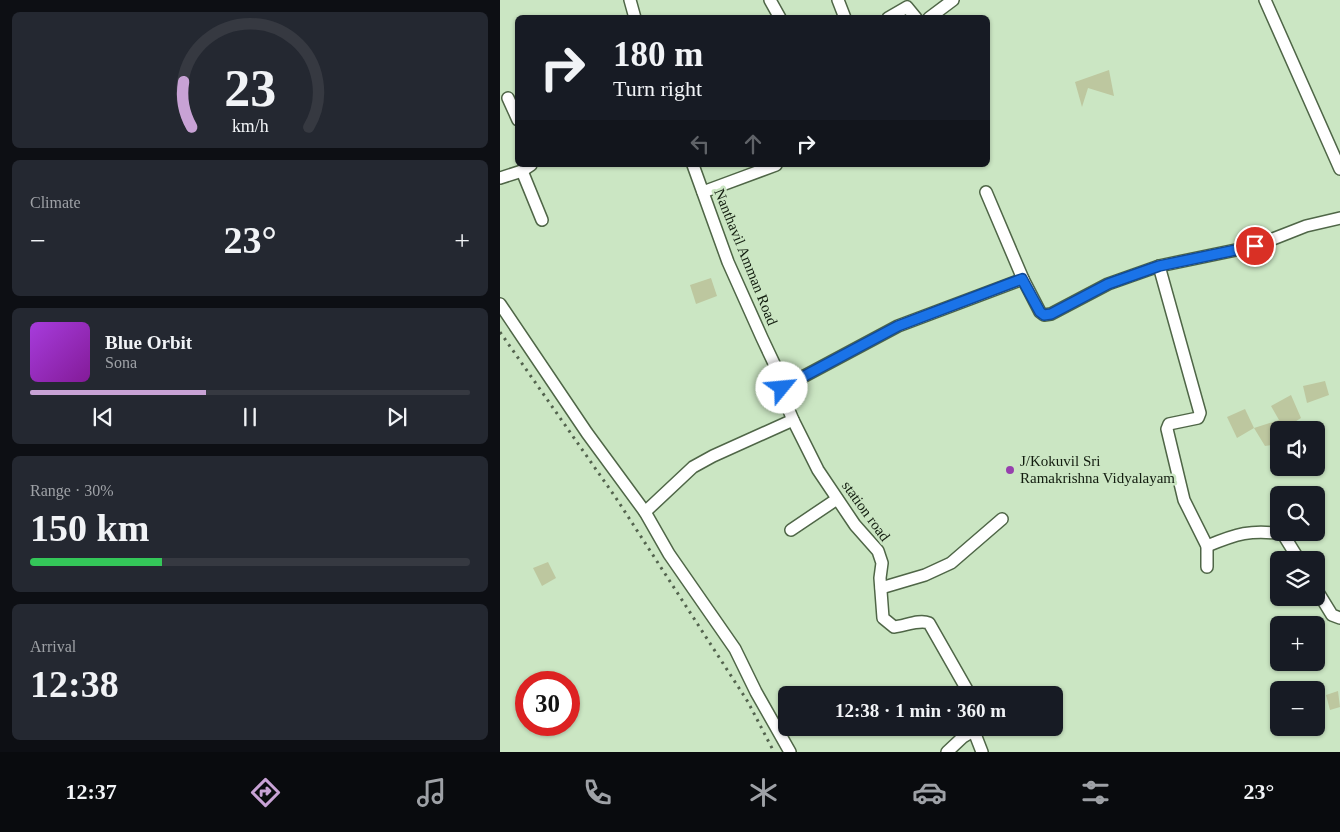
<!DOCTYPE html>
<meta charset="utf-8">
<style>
:root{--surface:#171b24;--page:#242831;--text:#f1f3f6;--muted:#9ea1a6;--line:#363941;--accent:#c8a2d5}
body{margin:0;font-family:"Times New Roman",serif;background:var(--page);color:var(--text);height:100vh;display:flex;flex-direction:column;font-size:19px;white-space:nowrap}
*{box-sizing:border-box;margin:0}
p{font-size:16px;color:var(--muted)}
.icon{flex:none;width:28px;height:28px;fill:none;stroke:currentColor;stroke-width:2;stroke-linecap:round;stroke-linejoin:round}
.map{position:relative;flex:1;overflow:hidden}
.sheet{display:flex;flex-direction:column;gap:12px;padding:12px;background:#0d0f14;width:500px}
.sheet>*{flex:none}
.banner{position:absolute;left:15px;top:15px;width:475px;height:152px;border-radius:8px;box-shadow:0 1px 4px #0004;background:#171b24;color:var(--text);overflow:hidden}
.buttons{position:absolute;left:770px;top:421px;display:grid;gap:10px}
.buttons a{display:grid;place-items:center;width:55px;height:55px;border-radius:8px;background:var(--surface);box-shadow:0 1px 4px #0004;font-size:25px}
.speed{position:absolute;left:15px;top:671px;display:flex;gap:10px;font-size:25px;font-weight:700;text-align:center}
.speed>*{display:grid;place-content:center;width:65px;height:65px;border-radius:50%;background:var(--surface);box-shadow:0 1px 4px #0004;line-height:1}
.speed .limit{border:8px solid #d22;background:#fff;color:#111}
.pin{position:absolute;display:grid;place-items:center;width:42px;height:42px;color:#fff;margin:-21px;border:2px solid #fff;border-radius:50%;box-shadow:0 1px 5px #0007}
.me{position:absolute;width:55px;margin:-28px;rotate:62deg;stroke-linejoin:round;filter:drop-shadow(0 0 4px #0008)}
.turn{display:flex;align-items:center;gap:18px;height:105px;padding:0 15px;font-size:22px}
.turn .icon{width:65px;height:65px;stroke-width:2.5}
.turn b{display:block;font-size:35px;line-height:42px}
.lanes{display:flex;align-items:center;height:48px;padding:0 15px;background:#0003;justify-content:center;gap:25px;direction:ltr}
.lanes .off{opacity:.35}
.big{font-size:38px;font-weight:800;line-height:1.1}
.sheet .card{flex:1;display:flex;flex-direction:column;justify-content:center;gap:8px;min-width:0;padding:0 18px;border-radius:8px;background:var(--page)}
.sheet .dial{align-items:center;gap:0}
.dial svg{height:130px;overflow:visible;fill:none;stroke:var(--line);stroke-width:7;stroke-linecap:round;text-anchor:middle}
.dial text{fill:var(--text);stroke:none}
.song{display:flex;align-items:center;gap:15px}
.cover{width:60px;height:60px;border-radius:8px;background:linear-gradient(135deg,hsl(280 70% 55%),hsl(290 70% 35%))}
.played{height:5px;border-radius:2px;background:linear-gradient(90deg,var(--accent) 40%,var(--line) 40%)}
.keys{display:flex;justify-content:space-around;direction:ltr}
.heat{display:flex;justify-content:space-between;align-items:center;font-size:28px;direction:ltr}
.charge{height:8px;border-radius:4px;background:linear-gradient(90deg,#34c759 30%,var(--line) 0)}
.trip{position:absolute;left:278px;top:686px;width:285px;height:50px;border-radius:8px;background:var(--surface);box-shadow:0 1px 4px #0004;font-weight:800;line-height:50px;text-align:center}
.tabs{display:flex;height:80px;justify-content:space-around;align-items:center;background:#090b0e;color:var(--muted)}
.tabs .icon{width:35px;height:35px}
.tabs .active{color:var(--accent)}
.tabs b{font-size:22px;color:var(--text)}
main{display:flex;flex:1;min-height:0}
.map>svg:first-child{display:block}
.building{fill:#bdc79f}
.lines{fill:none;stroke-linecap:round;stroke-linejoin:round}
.minor-casing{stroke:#4f6647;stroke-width:14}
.minor{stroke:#fff;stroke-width:11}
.rail{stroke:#53634e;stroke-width:3;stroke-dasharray:2.5 5;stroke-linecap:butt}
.route-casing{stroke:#114b97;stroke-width:12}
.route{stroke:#1a73e8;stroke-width:9}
.poi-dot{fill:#9640ad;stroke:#cbe6c3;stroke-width:2}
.labels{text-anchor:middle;stroke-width:5;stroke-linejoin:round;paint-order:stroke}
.street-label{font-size:15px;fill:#121c0f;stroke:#cbe6c3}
.poi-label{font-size:15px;fill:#121c0f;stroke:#cbe6c3;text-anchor:start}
</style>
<main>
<section class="sheet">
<div class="card dial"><svg viewBox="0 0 100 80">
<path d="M14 69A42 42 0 1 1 86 69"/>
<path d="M14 69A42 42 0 0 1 9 41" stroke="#c8a2d5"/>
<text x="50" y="56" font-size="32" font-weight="700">23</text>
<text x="50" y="72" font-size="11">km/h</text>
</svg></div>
<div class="card"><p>Climate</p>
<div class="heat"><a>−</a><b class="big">23°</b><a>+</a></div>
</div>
<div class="card">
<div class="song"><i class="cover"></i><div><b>Blue Orbit</b><p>Sona</p></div></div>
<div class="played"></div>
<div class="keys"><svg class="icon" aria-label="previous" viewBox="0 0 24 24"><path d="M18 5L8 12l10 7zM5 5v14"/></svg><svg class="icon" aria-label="pause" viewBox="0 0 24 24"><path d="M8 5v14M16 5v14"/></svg><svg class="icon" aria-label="next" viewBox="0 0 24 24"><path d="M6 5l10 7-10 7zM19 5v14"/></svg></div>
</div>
<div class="card"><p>Range · 30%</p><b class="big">150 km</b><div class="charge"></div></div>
<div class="card"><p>Arrival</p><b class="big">12:38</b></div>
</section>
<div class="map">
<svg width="840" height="752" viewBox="0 0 840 752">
<rect width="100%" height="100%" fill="#cbe6c3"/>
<g class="building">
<polygon points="609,70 614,96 588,88 582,107 575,82"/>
<polygon points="211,278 217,296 196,304 190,285"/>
<polygon points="825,381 829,395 807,403 803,386"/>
<polygon points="791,395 801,418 782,430 779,430 779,444 765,446 754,428 779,420 771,406"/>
<polygon points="745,409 754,428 737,438 727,417"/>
<polygon points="48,562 56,578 42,586 33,568"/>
<polygon points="838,691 840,707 830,710 826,695"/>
</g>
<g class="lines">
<defs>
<g id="minor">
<polyline points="130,0 135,18"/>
<polyline points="270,0 280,18"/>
<polyline points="338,0 345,18"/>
<polyline points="765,0 840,169"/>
<polyline points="388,18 407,7 416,18"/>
<polyline points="429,18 453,0"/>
<polyline points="8,98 18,120"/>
<path d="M193 165 228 262 262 338 279 374 285 401 293 420 318 470 355 525 378 551 382 563 380 578 383 618 394 627C405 626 419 619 429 623L470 695"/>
<polyline points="22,171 42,220"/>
<polyline points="0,178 22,171 31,165"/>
<polyline points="203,192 276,165"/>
<polyline points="486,192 523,279"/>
<polyline points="659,266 700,413 698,418 669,424 667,429 684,500 707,546 707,567"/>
<polyline points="0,304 87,433 145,512 169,554 235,649 256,692 290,752"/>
<polyline points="282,388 398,326 523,279 540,312 544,315 551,314 608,284 659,266 755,246 806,226 840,218"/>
<polyline points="145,512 193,467 213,456 293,420"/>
<polyline points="816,526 818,525"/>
<polyline points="291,530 337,499"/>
<polyline points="786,538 799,532"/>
<path d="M707 546C736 534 751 529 783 534L799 560"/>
<polyline points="381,588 425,575 451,563 502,519"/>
<polyline points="816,589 832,615 840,618"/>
<polyline points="475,728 475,734 482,752"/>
<polyline points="447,752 463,737 473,731 475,734"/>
</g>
</defs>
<use href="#minor" class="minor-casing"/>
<use href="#minor" class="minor"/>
<polyline class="rail" points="0,332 116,498 248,702 274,752"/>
</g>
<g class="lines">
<defs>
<polyline id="route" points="282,388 398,326 522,279 540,312 544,315 551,314 608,284 659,266 755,246"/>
</defs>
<use href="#route" class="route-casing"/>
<use href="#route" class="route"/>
</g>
<circle class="poi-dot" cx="510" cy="470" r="5"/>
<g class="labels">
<g class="street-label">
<text transform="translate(246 257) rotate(68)" y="5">Nanthavil Amman Road</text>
<text transform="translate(366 511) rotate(54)" y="5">station road</text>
</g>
<g class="poi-label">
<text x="520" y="466">J/Kokuvil Sri<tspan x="520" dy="17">Ramakrishna Vidyalayam</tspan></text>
</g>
</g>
</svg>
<div class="buttons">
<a><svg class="icon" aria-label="sound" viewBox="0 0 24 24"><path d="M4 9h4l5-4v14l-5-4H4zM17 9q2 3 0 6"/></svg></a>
<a><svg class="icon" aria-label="search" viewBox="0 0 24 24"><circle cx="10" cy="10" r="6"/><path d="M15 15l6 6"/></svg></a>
<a><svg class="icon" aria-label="layers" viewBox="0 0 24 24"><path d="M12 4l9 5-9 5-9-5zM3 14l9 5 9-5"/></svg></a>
<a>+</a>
<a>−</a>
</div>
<div class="speed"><div class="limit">30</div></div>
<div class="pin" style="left:755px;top:246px;background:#d93025"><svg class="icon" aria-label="arrive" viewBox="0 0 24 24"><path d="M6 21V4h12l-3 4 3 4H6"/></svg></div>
<svg class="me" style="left:282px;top:388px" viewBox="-20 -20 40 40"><circle r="19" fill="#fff"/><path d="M0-13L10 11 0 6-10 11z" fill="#1a73e8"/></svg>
<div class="trip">12:38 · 1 min · 360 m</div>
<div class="banner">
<div class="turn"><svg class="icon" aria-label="right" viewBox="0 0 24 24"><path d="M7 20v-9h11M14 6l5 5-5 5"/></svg><div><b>180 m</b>Turn right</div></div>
<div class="lanes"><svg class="icon off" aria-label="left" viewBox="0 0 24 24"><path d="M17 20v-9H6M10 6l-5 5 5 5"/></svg><svg class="icon off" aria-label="ahead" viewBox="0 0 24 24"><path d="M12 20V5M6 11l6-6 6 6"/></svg><svg class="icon" aria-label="right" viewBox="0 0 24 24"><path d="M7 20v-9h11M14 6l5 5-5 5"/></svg></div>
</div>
</div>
</main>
<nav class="tabs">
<b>12:37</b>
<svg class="icon active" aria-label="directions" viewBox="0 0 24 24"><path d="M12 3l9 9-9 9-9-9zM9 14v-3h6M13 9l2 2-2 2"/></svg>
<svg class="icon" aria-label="music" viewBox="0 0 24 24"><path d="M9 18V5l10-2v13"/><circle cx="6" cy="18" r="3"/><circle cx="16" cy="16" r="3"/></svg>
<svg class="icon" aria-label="phone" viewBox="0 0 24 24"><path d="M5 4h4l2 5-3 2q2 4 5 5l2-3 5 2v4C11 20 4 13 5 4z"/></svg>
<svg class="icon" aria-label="climate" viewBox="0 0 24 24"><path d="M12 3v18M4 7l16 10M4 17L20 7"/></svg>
<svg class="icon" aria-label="car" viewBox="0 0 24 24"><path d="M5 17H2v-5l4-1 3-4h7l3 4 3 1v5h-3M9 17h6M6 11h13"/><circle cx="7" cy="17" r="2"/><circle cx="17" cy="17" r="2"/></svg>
<svg class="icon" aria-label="filters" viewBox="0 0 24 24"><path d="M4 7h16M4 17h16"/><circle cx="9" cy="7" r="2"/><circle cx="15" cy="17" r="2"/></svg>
<b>23°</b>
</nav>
